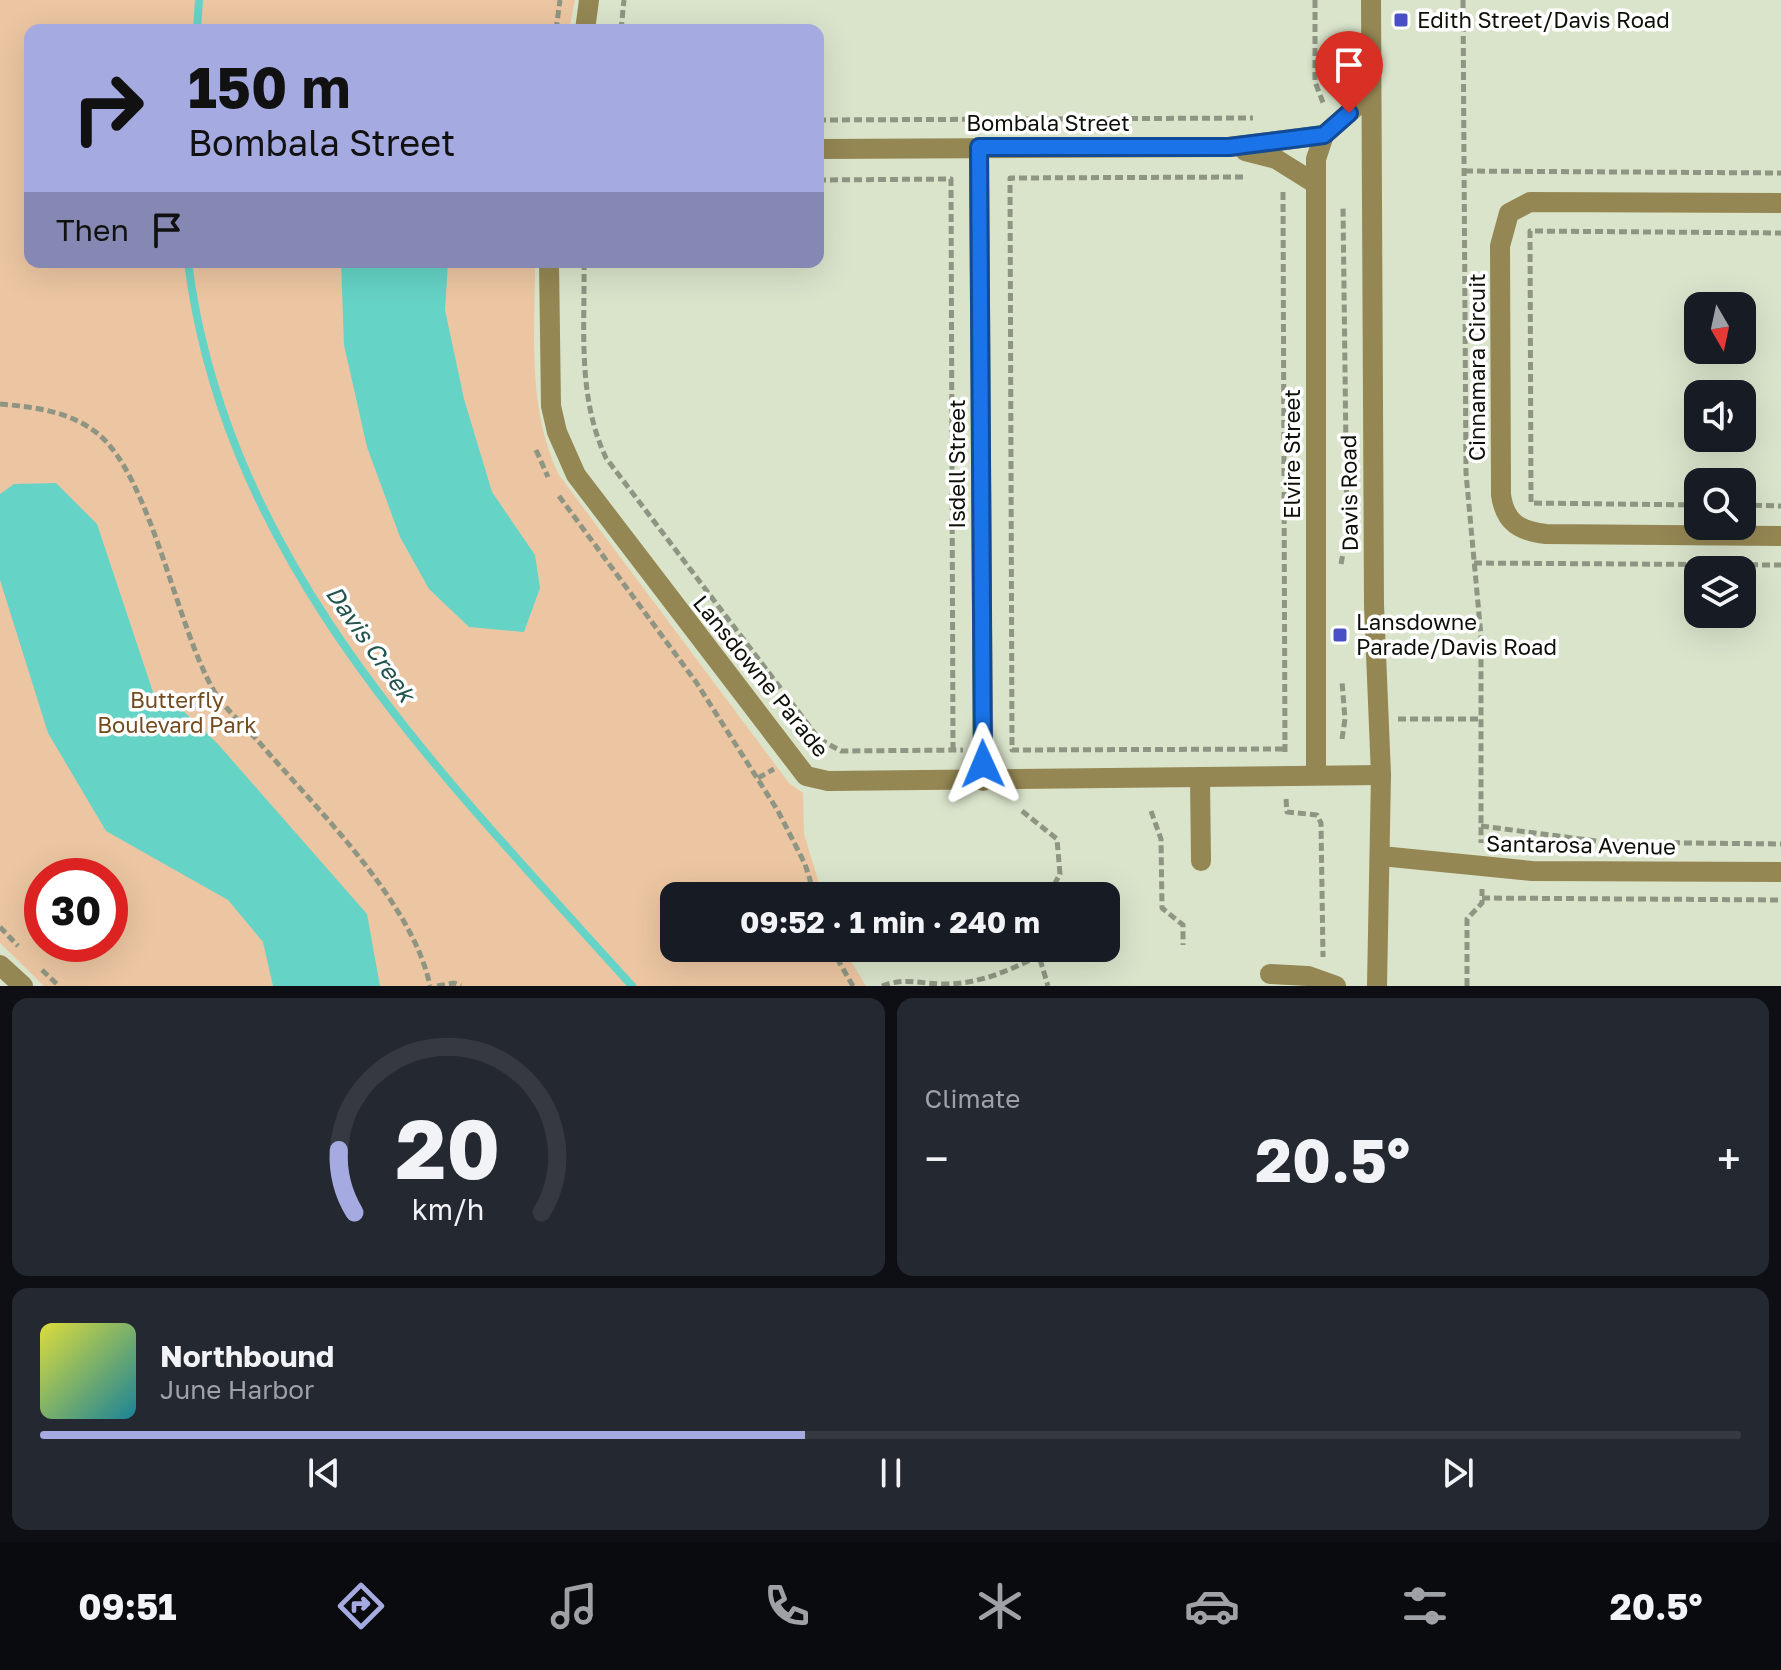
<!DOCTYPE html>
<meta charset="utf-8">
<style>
:root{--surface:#171b24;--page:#242831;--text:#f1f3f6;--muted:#9ea1a6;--line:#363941;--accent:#a5aae0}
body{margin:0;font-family:"Golos Text",sans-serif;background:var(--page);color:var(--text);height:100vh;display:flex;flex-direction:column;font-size:30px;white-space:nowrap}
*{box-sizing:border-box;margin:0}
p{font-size:26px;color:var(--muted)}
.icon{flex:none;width:44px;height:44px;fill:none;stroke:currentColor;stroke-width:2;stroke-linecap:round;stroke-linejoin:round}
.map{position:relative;height:986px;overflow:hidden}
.sheet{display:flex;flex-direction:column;gap:12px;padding:12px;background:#0d0f14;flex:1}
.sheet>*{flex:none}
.hud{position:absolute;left:24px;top:24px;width:800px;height:244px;border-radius:16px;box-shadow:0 8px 32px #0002;background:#a5aae0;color:#111;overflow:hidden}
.needle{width:52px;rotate:171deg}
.buttons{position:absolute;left:1684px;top:292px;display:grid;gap:16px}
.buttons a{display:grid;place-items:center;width:72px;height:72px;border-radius:16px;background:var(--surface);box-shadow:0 8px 32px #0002;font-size:40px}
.speed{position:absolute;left:24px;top:858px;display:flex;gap:16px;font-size:40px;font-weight:700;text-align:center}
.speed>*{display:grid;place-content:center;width:104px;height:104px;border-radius:50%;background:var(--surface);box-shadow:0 8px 32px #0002;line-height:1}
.speed .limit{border:12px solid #d22;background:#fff;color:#111}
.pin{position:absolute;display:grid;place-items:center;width:68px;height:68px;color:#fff;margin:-82px -34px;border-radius:50% 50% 50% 0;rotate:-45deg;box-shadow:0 0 8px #0007}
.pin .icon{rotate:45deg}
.me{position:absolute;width:88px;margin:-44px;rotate:359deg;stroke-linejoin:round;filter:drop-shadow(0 0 6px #0008)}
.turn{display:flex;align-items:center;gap:28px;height:168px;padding:0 32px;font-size:36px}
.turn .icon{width:104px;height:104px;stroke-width:2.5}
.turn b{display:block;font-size:56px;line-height:68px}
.then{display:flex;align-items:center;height:76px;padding:0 32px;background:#0003;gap:16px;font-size:30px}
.big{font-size:60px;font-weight:700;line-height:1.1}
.sheet .widget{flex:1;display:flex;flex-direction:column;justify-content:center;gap:12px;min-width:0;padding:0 28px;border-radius:16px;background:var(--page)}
.sheet .dial{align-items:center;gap:0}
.dial svg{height:208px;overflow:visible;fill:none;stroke:var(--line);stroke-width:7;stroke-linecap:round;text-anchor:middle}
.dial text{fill:var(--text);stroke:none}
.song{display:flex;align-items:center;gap:24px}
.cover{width:96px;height:96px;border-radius:12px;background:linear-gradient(135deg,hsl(60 70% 55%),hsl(190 70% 35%))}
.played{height:8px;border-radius:4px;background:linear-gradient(90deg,var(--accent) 45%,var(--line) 45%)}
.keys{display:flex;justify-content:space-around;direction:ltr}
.heat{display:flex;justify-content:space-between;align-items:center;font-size:44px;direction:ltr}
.sheet .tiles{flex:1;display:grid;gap:12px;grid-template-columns:1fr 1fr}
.widget:last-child{grid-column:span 2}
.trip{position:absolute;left:660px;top:882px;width:460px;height:80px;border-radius:16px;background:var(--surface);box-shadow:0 8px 32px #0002;font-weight:700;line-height:80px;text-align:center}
.tab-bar{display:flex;height:128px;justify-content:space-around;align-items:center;background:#090b0e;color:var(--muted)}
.tab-bar .icon{width:56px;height:56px}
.tab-bar .active{color:var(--accent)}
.tab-bar b{font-size:36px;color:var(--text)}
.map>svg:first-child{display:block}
.green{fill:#ecc6a2;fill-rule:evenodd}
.water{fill:#65d3c6}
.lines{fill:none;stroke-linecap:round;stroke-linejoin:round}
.stream{stroke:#65d3c6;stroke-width:8}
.path{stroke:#8e9582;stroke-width:5;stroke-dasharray:8 4;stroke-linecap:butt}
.minor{stroke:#958753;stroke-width:20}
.tertiary{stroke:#958753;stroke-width:20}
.route-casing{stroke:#114b97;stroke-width:20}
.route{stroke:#1a73e8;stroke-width:14}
.poi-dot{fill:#4950c5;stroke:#fff;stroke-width:3}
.labels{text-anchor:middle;stroke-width:7;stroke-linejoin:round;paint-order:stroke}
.poi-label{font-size:22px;fill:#0d1007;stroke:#fff;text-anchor:start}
.street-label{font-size:22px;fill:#0d1007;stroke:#fff}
.park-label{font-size:22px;fill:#734b1f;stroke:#fff}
.water-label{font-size:24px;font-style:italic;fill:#22534d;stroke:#fff}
</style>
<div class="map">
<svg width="1781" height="986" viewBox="0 0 1781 986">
<rect width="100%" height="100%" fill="#dae4cb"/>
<path class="green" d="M0 0H575L569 30H30V262H535C535 335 527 408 559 475L789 783 803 793 804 834 823 896H674V948H843L866 986H44L0 943ZM42 876H110V944H42Z"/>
<g class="water">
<polygon points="341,262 448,262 445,310 464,399 492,492 535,555 540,588 524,632 469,627 429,589 400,537 367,447 344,345"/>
<polygon points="56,483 97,524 153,692 179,707 217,743 367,914 380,986 273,986 263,942 228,900 106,831 48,733 0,580 0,494 14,484"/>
</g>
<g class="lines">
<g class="stream">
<polyline points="197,30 199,0"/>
<path d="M188 262C226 563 439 771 632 986"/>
</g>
<g class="path">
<polyline points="1315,0 1315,82 1324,105"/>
<polyline points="1463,0 1466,473 1481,636 1481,843"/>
<polyline points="556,30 560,0"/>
<polyline points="621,30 624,0"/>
<polyline points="818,120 1253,118"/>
<polyline points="1465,171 1781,173"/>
<polyline points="1243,177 1010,178 1012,750 1285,749"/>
<polyline points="818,180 951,179 953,750"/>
<polyline points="1283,192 1285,754"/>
<path d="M584 262C585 329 577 396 606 458L819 739 841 751 963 750"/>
<path d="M0 404C34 407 69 411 97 433 151 476 176 626 214 691 225 709 244 725 258 741 314 806 413 902 430 986"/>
<polyline points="536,450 548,477"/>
<polyline points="559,496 696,682 778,811 805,864 815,896"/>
<polyline points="1698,505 1531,503 1530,231 1781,233"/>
<polyline points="1742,505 1781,506"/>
<polyline points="1474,563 1781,565"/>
<polyline points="1341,564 1347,533 1343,207"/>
<polyline points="1398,719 1481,719"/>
<polyline points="1342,739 1345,719 1342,682"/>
<polyline points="758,778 774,769"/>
<polyline points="1286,799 1287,812 1317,815 1321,823 1323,957"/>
<polyline points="1022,811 1057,839 1060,874 1048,896"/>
<polyline points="1151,811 1161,839 1162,908 1183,925 1183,945"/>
<polyline points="1481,826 1604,842 1781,844"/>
<polyline points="1482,898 1781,900"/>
<polyline points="0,927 18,946"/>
<polyline points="831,948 853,986"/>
<polyline points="1042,948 1039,956 1048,986"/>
<polyline points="42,970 59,986"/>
<polyline points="437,986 454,983 461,986"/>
<path d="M882 986C905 977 921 984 944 984 980 984 1007 971 1039 956"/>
<polyline points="1467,986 1467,919 1482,903 1482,889"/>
</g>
<g class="minor">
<polyline points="585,30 589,0"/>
<polyline points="979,147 983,781"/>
<polyline points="818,149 1229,147 1324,135 1369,95"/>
<polyline points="1245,151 1276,159 1316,184"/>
<path d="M1781 203 1530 202 1509 213 1500 246 1501 495C1505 523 1520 531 1546 534L1781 536"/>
<polyline points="549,262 551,406 557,432 576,475 806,776 828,781 1381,775"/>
<polyline points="1316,775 1316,159 1324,135"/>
<polyline points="1200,779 1201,861"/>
<polyline points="1381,856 1532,871 1781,872"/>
<polyline points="0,965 23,986"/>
<polyline points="1270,974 1308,976 1336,986"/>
</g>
<polyline class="tertiary" points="1371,0 1374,605 1381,775 1377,986"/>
</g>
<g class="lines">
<defs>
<polyline id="route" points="983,764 979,147 1229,147 1324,135 1349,113"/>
</defs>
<use href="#route" class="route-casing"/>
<use href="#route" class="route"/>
</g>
<g class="poi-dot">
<rect x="1393" y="12" width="16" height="16" rx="4"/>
<rect x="1332" y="627" width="16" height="16" rx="4"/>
</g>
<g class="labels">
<g class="poi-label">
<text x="1417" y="28">Edith Street/Davis Road</text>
<text x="1356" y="630">Lansdowne<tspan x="1356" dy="25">Parade/Davis Road</tspan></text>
</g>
<g class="street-label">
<text x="1048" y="131">Bombala Street</text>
<text transform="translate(1477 367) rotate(-90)" y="8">Cinnamara Circuit</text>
<text transform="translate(1292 454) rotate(-90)" y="8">Elvire Street</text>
<text transform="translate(957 464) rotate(-90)" y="8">Isdell Street</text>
<text transform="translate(1349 493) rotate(-91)" y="8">Davis Road</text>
<text transform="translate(761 676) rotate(51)" y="8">Lansdowne Parade</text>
<text transform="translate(1581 845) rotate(1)" y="8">Santarosa Avenue</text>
</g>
<g class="park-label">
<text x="177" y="708">Butterfly<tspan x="177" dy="25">Boulevard Park</tspan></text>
</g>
<g class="water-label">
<text transform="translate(370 644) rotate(55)" y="8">Davis Creek</text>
</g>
</g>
</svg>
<div class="buttons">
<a><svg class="needle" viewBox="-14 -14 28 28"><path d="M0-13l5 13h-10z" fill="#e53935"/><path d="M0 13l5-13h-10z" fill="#9ea1a6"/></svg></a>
<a><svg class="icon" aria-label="sound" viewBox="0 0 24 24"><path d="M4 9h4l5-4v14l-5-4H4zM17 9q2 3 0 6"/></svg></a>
<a><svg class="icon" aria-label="search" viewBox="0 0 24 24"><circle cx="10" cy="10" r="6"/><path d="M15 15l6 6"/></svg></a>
<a><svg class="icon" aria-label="layers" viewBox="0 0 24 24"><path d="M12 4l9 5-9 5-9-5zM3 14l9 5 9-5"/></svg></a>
</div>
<div class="speed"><div class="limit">30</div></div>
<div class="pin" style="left:1349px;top:113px;background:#d93025"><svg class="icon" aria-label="arrive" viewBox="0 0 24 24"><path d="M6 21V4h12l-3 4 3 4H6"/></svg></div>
<svg class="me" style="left:983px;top:764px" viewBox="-20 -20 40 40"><path d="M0-17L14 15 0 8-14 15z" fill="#1a73e8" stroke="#fff" stroke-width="4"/></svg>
<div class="trip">09:52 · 1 min · 240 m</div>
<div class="hud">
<div class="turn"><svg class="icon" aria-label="right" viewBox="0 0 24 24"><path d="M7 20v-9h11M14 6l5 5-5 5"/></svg><div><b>150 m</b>Bombala Street</div></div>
<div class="then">Then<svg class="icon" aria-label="arrive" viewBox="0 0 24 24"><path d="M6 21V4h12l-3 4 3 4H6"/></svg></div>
</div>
</div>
<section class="sheet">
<div class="tiles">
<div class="widget dial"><svg viewBox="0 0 100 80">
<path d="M14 69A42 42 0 1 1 86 69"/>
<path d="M14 69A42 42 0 0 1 8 45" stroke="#a5aae0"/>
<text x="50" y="56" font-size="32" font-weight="700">20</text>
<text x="50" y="72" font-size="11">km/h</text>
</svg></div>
<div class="widget"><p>Climate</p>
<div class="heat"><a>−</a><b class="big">20.5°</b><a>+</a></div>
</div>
<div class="widget">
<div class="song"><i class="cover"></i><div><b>Northbound</b><p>June Harbor</p></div></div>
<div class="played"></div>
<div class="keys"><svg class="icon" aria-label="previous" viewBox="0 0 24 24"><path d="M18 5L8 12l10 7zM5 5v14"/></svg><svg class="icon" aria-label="pause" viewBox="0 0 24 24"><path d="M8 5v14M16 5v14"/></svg><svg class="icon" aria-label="next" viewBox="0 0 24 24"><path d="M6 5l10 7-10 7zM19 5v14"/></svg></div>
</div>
</div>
</section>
<nav class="tab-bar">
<b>09:51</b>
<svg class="icon active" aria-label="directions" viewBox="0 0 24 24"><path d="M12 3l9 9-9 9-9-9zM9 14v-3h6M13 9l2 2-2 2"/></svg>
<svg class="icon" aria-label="music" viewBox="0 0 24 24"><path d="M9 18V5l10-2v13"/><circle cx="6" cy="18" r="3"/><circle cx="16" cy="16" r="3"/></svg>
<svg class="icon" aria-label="phone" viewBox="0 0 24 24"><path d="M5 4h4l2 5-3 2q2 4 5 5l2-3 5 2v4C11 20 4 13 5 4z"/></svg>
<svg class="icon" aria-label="climate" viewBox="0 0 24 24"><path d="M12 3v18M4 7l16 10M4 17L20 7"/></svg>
<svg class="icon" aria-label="car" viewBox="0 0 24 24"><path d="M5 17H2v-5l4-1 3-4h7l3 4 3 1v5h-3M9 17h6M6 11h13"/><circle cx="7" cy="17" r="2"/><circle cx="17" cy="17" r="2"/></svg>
<svg class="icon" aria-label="filters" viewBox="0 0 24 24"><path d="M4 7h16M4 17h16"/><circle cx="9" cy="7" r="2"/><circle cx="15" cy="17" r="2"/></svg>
<b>20.5°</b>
</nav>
